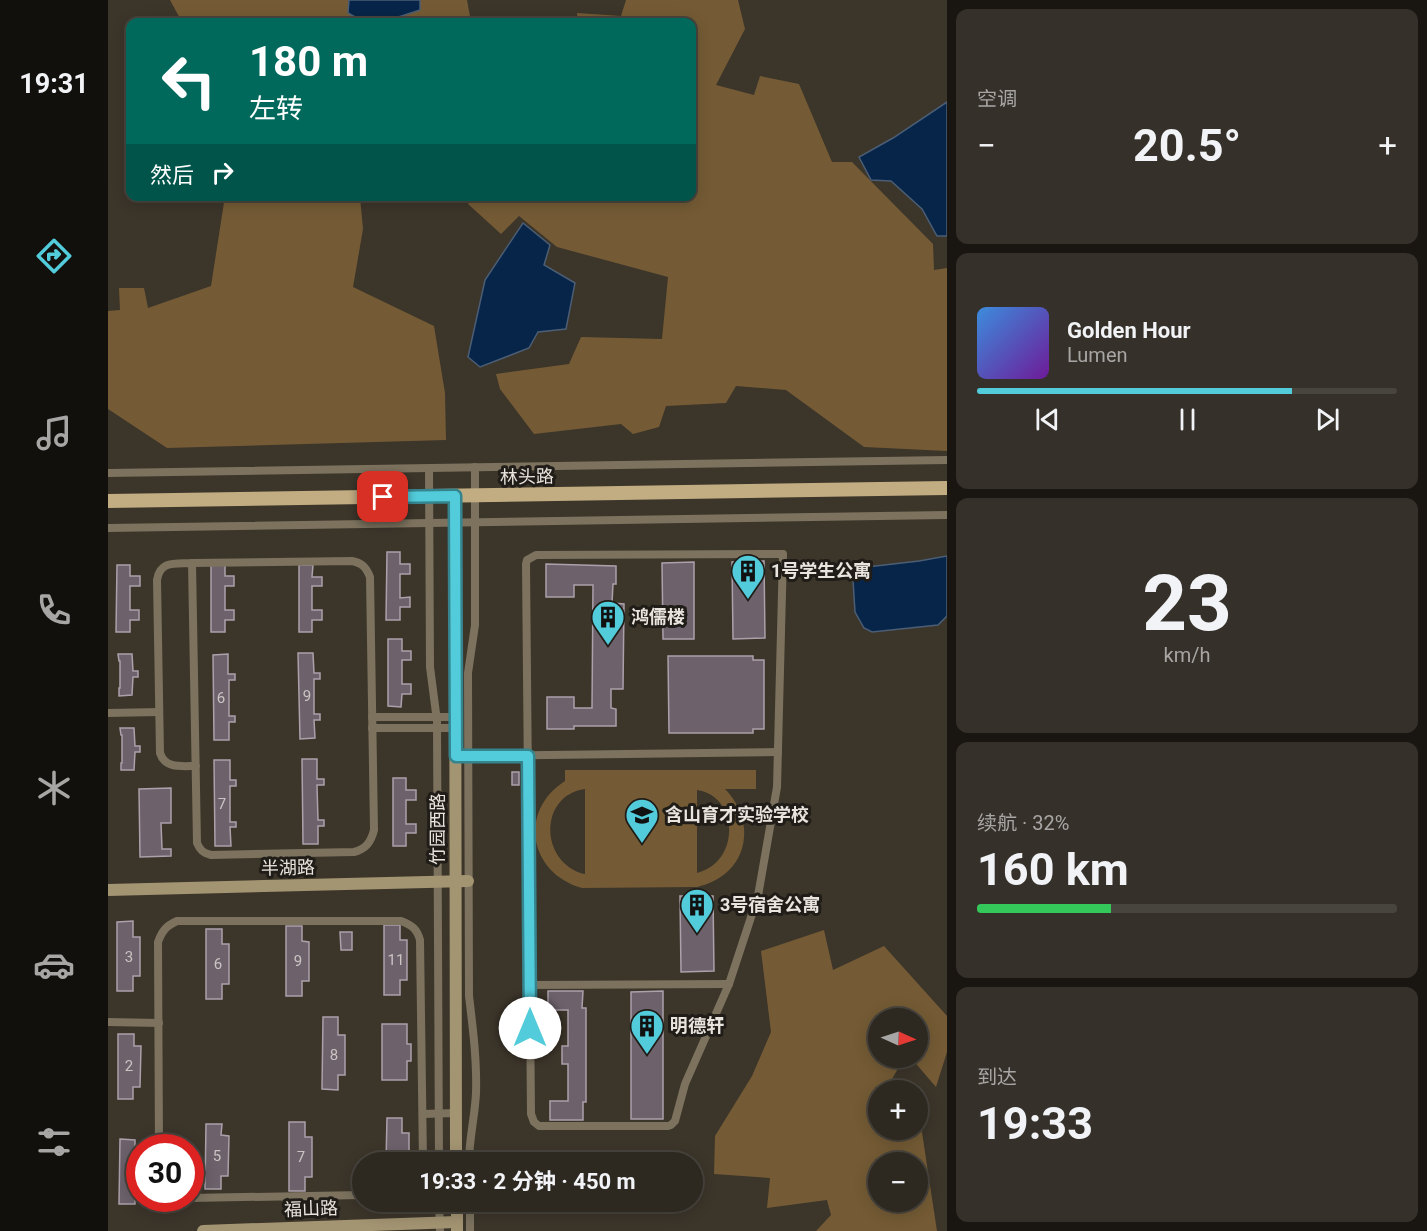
<!DOCTYPE html>
<html lang="zh">
<meta charset="utf-8">
<style>
:root{--surface:#2d2820;--page:#353029;--text:#f1f3f6;--muted:#a7a6a5;--line:#48443e;--accent:#52cbda}
body{margin:0;font-family:Roboto,"Noto Sans SC",sans-serif;background:var(--page);color:var(--text);height:100vh;display:flex;flex-direction:column;font-size:22px;white-space:nowrap}
*{box-sizing:border-box;margin:0}
p{font-size:20px;color:var(--muted)}
.icon{flex:none;width:33px;height:33px;fill:none;stroke:currentColor;stroke-width:2;stroke-linecap:round;stroke-linejoin:round}
.map{position:relative;flex:1;overflow:hidden}
.sheet{display:flex;flex-direction:column;gap:9px;padding:9px;background:#191612;width:480px}
.sheet>*{flex:none}
.banner{position:absolute;left:18px;top:18px;width:570px;height:183px;border-radius:12px;box-shadow:0 3px 15px #0003,0 0 0 2px var(--line);background:#00695c;color:#fff;overflow:hidden}
.needle{width:39px;rotate:93deg}
.buttons{position:absolute;left:760px;top:1008px;display:grid;gap:12px}
.buttons a{display:grid;place-items:center;width:60px;height:60px;border-radius:50%;background:var(--surface);box-shadow:0 3px 15px #0003,0 0 0 2px var(--line);font-size:30px}
.speed{position:absolute;left:18px;top:1134px;display:flex;gap:12px;font-size:30px;font-weight:700;text-align:center}
.speed>*{display:grid;place-content:center;width:78px;height:78px;border-radius:50%;background:var(--surface);box-shadow:0 3px 15px #0003,0 0 0 2px var(--line);line-height:1}
.speed .limit{border:9px solid #d22;background:#fff;color:#111}
.pin{position:absolute;display:grid;place-items:center;width:51px;height:51px;color:#fff;margin:-26px;border-radius:12px;box-shadow:0 3px 9px #0006}
.me{position:absolute;width:66px;margin:-33px;rotate:0deg;stroke-linejoin:round;filter:drop-shadow(0 0 4px #0008)}
.turn{display:flex;align-items:center;gap:21px;height:126px;padding:0 24px;font-size:27px}
.turn .icon{width:78px;height:78px;stroke-width:2.5}
.turn b{display:block;font-size:42px;line-height:51px}
.then{display:flex;align-items:center;height:57px;padding:0 24px;background:#0003;gap:12px;font-size:22px}
.big{font-size:45px;font-weight:700;line-height:1.1}
.sheet .tile{flex:1;display:flex;flex-direction:column;justify-content:center;gap:9px;min-width:0;padding:0 21px;border-radius:12px;background:var(--page)}
.sheet .dial{align-items:center;gap:0}
.dial b{font-size:78px;line-height:1}
.song{display:flex;align-items:center;gap:18px}
.cover{width:72px;height:72px;border-radius:9px;background:linear-gradient(135deg,hsl(210 70% 55%),hsl(280 70% 35%))}
.played{height:6px;border-radius:3px;background:linear-gradient(90deg,var(--accent) 75%,var(--line) 75%)}
.keys{display:flex;justify-content:space-around;direction:ltr}
.heat{display:flex;justify-content:space-between;align-items:center;font-size:33px;direction:ltr}
.charge{height:9px;border-radius:4px;background:linear-gradient(90deg,#34c759 32%,var(--line) 0)}
.trip{position:absolute;left:244px;top:1152px;width:351px;height:60px;border-radius:30px;background:var(--surface);box-shadow:0 3px 15px #0003,0 0 0 2px var(--line);font-weight:700;line-height:60px;text-align:center}
main{display:flex;flex:1;min-height:0}
.tab-bar{display:flex;flex-direction:column;width:108px;justify-content:space-around;align-items:center;background:#12100d;color:var(--muted)}
.tab-bar .icon{width:42px;height:42px}
.tab-bar .current{color:var(--accent)}
.tab-bar b{font-size:27px;color:var(--text)}
.map>svg:first-child{display:block}
.green{fill:#745b35;fill-rule:evenodd}
.water{fill:#072548;stroke:#4b5e75;stroke-width:1.5}
.building{fill:#6d626c;stroke:#aca0ab;stroke-width:1.5}
.lines{fill:none;stroke-linecap:round;stroke-linejoin:round}
.street{stroke:#7c725e;stroke-width:8}
.secondary{stroke:#a39472;stroke-width:12}
.primary{stroke:#c2ad82;stroke-width:14}
.route-casing{stroke:#35848e;stroke-width:15}
.route{stroke:#52cbda;stroke-width:10}
.labels{text-anchor:middle;stroke-width:6;stroke-linejoin:round;paint-order:stroke}
.number-label{font-size:15px;fill:#cac4c2}
.street-label{font-size:18px;fill:#e9e4de;stroke:#201d18}
.poi-label{font-size:18px;font-weight:bold;fill:#e9e4de;stroke:#201d18;text-anchor:start}
</style>
<main>
<nav class="tab-bar">
<b>19:31</b>
<svg class="icon current" aria-label="directions" viewBox="0 0 24 24"><path d="M12 3l9 9-9 9-9-9zM9 14v-3h6M13 9l2 2-2 2"/></svg>
<svg class="icon" aria-label="music" viewBox="0 0 24 24"><path d="M9 18V5l10-2v13"/><circle cx="6" cy="18" r="3"/><circle cx="16" cy="16" r="3"/></svg>
<svg class="icon" aria-label="phone" viewBox="0 0 24 24"><path d="M5 4h4l2 5-3 2q2 4 5 5l2-3 5 2v4C11 20 4 13 5 4z"/></svg>
<svg class="icon" aria-label="climate" viewBox="0 0 24 24"><path d="M12 3v18M4 7l16 10M4 17L20 7"/></svg>
<svg class="icon" aria-label="car" viewBox="0 0 24 24"><path d="M5 17H2v-5l4-1 3-4h7l3 4 3 1v5h-3M9 17h6M6 11h13"/><circle cx="7" cy="17" r="2"/><circle cx="17" cy="17" r="2"/></svg>
<svg class="icon" aria-label="filters" viewBox="0 0 24 24"><path d="M4 7h16M4 17h16"/><circle cx="9" cy="7" r="2"/><circle cx="15" cy="17" r="2"/></svg>
</nav>
<div class="map">
<svg width="839" height="1231" viewBox="0 0 839 1231">
<rect width="100%" height="100%" fill="#3c352a"/>
<g class="green">
<polygon points="62,0 359,0 363,22 74,22"/>
<polygon points="518,0 630,0 637,29 608,85 646,95 652,76 691,84 724,162 744,162 825,244 826,270 839,268 839,451 756,447 678,390 628,386 618,403 558,406 551,427 525,434 513,424 426,434 392,389 388,374 461,364 473,337 554,339 560,277 449,247 411,216 393,234 360,204 365,196 584,196 584,22 470,22 469,13 513,16"/>
<polygon points="117,196 252,197 255,229 245,287 326,326 337,393 338,440 59,448 0,409 0,311 12,310 11,288 36,288 40,308 103,286"/>
<path d="M457 770H648V789H617C651 824 639 876 589 887L474 888C421 873 410 811 457 781ZM477 789V874H476C431 862 431 795 477 789ZM589 790C631 796 633 862 589 873Z"/>
<path d="M716 930 725 970 776 946 839 1016V1052L828 1087 803 1058H810V1018H771V1058H796L784 1079 795 1090H771V1130H810V1106L829 1231H708L723 1215 719 1200 659 1208 662 1178 606 1174 607 1136 644 1076 663 1032 653 951ZM810 1162V1202H771V1162Z"/>
</g>
<g class="water">
<polygon points="241,0 312,0 312,10 275,22 256,22 240,13"/>
<polygon points="839,102 839,236 829,236 814,209 783,181 763,180 751,157 785,138"/>
<polygon points="415,223 442,245 436,265 467,283 458,329 430,332 421,348 372,367 360,357 377,280"/>
<polygon points="839,556 839,616 830,625 764,632 756,628 747,612 745,580 759,567 811,561"/>
</g>
<g class="building">
<polygon points="279,552 292,552 292,564 302,564 302,574 292,574 292,598 302,597 302,607 292,607 292,620 278,620"/>
<polygon points="656,561 657,638 625,639 624,562"/>
<polygon points="586,562 586,639 555,639 554,563"/>
<polygon points="438,564 508,566 508,584 505,584 504,603 516,604 515,689 503,689 503,708 508,709 508,726 466,726 466,729 439,729 439,697 466,697 466,708 484,708 485,585 466,585 466,597 438,597"/>
<polygon points="9,565 22,565 22,576 32,576 32,586 22,586 22,610 31,610 31,620 22,620 22,632 8,632"/>
<polygon points="103,565 117,565 117,576 126,576 126,586 117,586 117,610 126,610 126,620 117,620 117,632 103,632"/>
<polygon points="191,565 205,565 204,577 214,577 214,586 204,586 204,610 214,610 214,620 204,620 204,632 191,632"/>
<polygon points="280,639 294,639 294,651 303,651 303,660 294,660 294,684 303,684 303,694 294,694 293,707 280,706"/>
<polygon points="190,653 205,653 206,673 212,673 212,679 206,679 206,714 212,714 212,720 206,720 207,738 192,739"/>
<polygon points="10,654 24,654 25,671 30,671 30,677 25,677 24,695 11,696 11,688 12,688 12,661 11,661"/>
<polygon points="120,654 120,674 127,674 127,680 121,680 121,716 127,716 127,722 121,722 121,740 106,740 105,655"/>
<polygon points="560,656 645,656 645,660 656,660 656,729 645,729 645,733 561,733"/>
<polygon points="12,728 26,728 27,746 32,746 32,752 27,752 26,770 13,770 13,763 14,763 14,735 13,735"/>
<polygon points="194,759 209,759 209,779 216,779 216,785 209,785 210,820 216,820 216,826 210,826 210,844 195,844"/>
<polygon points="106,760 122,760 122,780 128,780 128,786 122,786 122,822 128,822 128,827 122,827 123,846 107,846"/>
<rect x="404" y="772" width="7" height="13"/>
<polygon points="285,778 298,778 298,790 308,790 308,800 298,800 298,824 308,824 308,833 298,833 298,846 285,846"/>
<polygon points="63,788 63,823 53,823 54,849 63,849 63,856 32,857 31,789"/>
<polygon points="572,896 605,896 606,971 573,972"/>
<polygon points="25,921 25,937 32,937 32,976 25,976 25,991 9,991 9,922"/>
<polygon points="276,925 292,925 292,940 299,940 299,980 292,980 292,995 276,995"/>
<polygon points="178,926 194,926 194,941 201,942 201,981 194,981 194,996 178,996"/>
<polygon points="98,929 114,929 114,944 121,944 121,984 114,984 114,999 98,999"/>
<polygon points="232,932 244,932 244,950 233,950"/>
<polygon points="440,991 475,991 474,1008 478,1008 478,1102 475,1102 475,1120 442,1120 442,1101 460,1101 460,1064 454,1064 454,1046 460,1046 460,1010 440,1010"/>
<polygon points="555,991 555,1119 523,1119 523,992"/>
<polygon points="215,1017 230,1017 230,1035 237,1035 237,1075 230,1075 230,1090 214,1089"/>
<polygon points="274,1024 299,1024 299,1044 303,1044 303,1061 299,1061 299,1080 274,1080"/>
<polygon points="10,1034 26,1034 26,1046 33,1046 32,1087 25,1087 25,1099 10,1099"/>
<polygon points="279,1118 294,1118 294,1133 301,1133 301,1162 278,1162"/>
<polygon points="181,1122 197,1122 197,1137 204,1137 204,1177 197,1177 197,1191 181,1191"/>
<polygon points="98,1124 114,1124 113,1135 121,1136 120,1176 113,1176 113,1189 97,1189"/>
<polygon points="12,1139 27,1140 27,1151 32,1151 32,1192 27,1192 27,1204 11,1204"/>
</g>
<g class="lines">
<g class="street">
<polyline points="321,468 322,667 329,721 331,1162"/>
<polyline points="0,473 839,460"/>
<polyline points="0,528 839,515"/>
<polygon points="675,554 669,787 650,896 621,984 577,1084 567,1121 563,1125 560,1126 431,1126 426,1122 423,1114 418,564 419,560 428,555"/>
<path d="M84 563 89 843C92 850 95 853 103 855L246 852C258 849 263 842 266 830L262 577C258 567 254 563 244 561L84 563C68 564 52 560 49 580L52 753C57 769 74 766 88 766"/>
<polyline points="0,713 51,712"/>
<polyline points="264,717 348,717"/>
<polyline points="264,728 348,728"/>
<polyline points="355,756 670,752"/>
<polyline points="422,985 621,984"/>
<polyline points="0,1022 51,1023"/>
<polyline points="315,1114 348,1113"/>
<path d="M51 1148 50 942C54 931 58 926 69 921H293C304 925 309 929 312 940L315 1162"/>
<path d="M361 1162C361 1139 367 1116 368 1093 369 1061 365 1029 361 996L360 673 367 625V467"/>
<polyline points="82,1198 255,1195"/>
<polyline points="331,1202 332,1231"/>
<polyline points="362,1202 362,1231"/>
</g>
<g class="secondary">
<polyline points="347,496 348,1162"/>
<polyline points="0,890 360,881"/>
<polyline points="349,1202 349,1231"/>
<polyline points="95,1231 349,1222"/>
</g>
<polyline class="primary" points="0,501 839,488"/>
</g>
<g class="lines">
<defs>
<polyline id="route" points="275,497 347,496 348,756 420,756 422,1028"/>
</defs>
<use href="#route" class="route-casing"/>
<use href="#route" class="route"/>
</g>
<defs>
<symbol id="building-pin" viewBox="-11 -11 22 30"><path d="M0 17L-7.5 6A9.5 9.5 0 1 1 7.5 6Z" fill="#52cbda" stroke="#201d18"/><path d="M-4-6H4V6H1V3H-1V6H-4ZM-2.5-4.3h1.7v1.8h-1.7ZM.8-4.3h1.7v1.8H.8ZM-2.5-1h1.7V.8h-1.7ZM.8-1h1.7V.8H.8Z" fill="#111"/></symbol>
<symbol id="school-pin" viewBox="-11 -11 22 30"><path d="M0 17L-7.5 6A9.5 9.5 0 1 1 7.5 6Z" fill="#52cbda" stroke="#201d18"/><path d="M0-5L7-2L0 1L-7-2ZM-4 1L0 2.5L4 1V4Q0 6-4 4Z" fill="#111"/></symbol>
</defs>
<g fill-rule="evenodd">
<use href="#building-pin" x="621" y="552" width="38" height="52"/>
<use href="#building-pin" x="481" y="598" width="38" height="52"/>
<use href="#school-pin" x="515" y="796" width="38" height="52"/>
<use href="#building-pin" x="570" y="886" width="38" height="52"/>
<use href="#building-pin" x="520" y="1007" width="38" height="52"/>
</g>
<g class="labels">
<g class="number-label">
<text x="199" y="701">9</text>
<text x="113" y="703">6</text>
<text x="114" y="809">7</text>
<text x="21" y="962">3</text>
<text x="288" y="965">11</text>
<text x="190" y="966">9</text>
<text x="110" y="969">6</text>
<text x="226" y="1060">8</text>
<text x="21" y="1071">2</text>
<text x="109" y="1161">5</text>
<text x="193" y="1162">7</text>
</g>
<g class="street-label">
<text transform="translate(419 477) rotate(-1)" y="6">林头路</text>
<text transform="translate(330 829) rotate(-90)" y="6">竹园西路</text>
<text transform="translate(180 868) rotate(-1)" y="6">半湖路</text>
<text transform="translate(203 1209) rotate(-2)" y="6">福山路</text>
</g>
<g class="poi-label">
<text x="663" y="577">1号学生公寓</text>
<text x="523" y="623">鸿儒楼</text>
<text x="557" y="821">含山育才实验学校</text>
<text x="612" y="911">3号宿舍公寓</text>
<text x="562" y="1032">明德轩</text>
</g>
</g>
</svg>
<div class="buttons">
<a><svg class="needle" viewBox="-14 -14 28 28"><path d="M0-13l5 13h-10z" fill="#e53935"/><path d="M0 13l5-13h-10z" fill="#a7a6a5"/></svg></a>
<a>+</a>
<a>−</a>
</div>
<div class="speed"><div class="limit">30</div></div>
<div class="pin" style="left:275px;top:497px;background:#d93025"><svg class="icon" aria-label="arrive" viewBox="0 0 24 24"><path d="M6 21V4h12l-3 4 3 4H6"/></svg></div>
<svg class="me" style="left:422px;top:1028px" viewBox="-20 -20 40 40"><circle r="19" fill="#fff"/><path d="M0-13L10 11 0 6-10 11z" fill="#52cbda"/></svg>
<div class="trip">19:33 · 2 分钟 · 450 m</div>
<div class="banner">
<div class="turn"><svg class="icon" aria-label="left" viewBox="0 0 24 24"><path d="M17 20v-9H6M10 6l-5 5 5 5"/></svg><div><b>180 m</b>左转</div></div>
<div class="then">然后<svg class="icon" aria-label="right" viewBox="0 0 24 24"><path d="M7 20v-9h11M14 6l5 5-5 5"/></svg></div>
</div>
</div>
<section class="sheet">
<div class="tile"><p>空调</p>
<div class="heat"><a>−</a><b class="big">20.5°</b><a>+</a></div>
</div>
<div class="tile">
<div class="song"><i class="cover"></i><div><b>Golden Hour</b><p>Lumen</p></div></div>
<div class="played"></div>
<div class="keys"><svg class="icon" aria-label="previous" viewBox="0 0 24 24"><path d="M18 5L8 12l10 7zM5 5v14"/></svg><svg class="icon" aria-label="pause" viewBox="0 0 24 24"><path d="M8 5v14M16 5v14"/></svg><svg class="icon" aria-label="next" viewBox="0 0 24 24"><path d="M6 5l10 7-10 7zM19 5v14"/></svg></div>
</div>
<div class="tile dial"><b>23</b><p>km/h</p></div>
<div class="tile"><p>续航 · 32%</p><b class="big">160 km</b><div class="charge"></div></div>
<div class="tile"><p>到达</p><b class="big">19:33</b></div>
</section>
</main>
